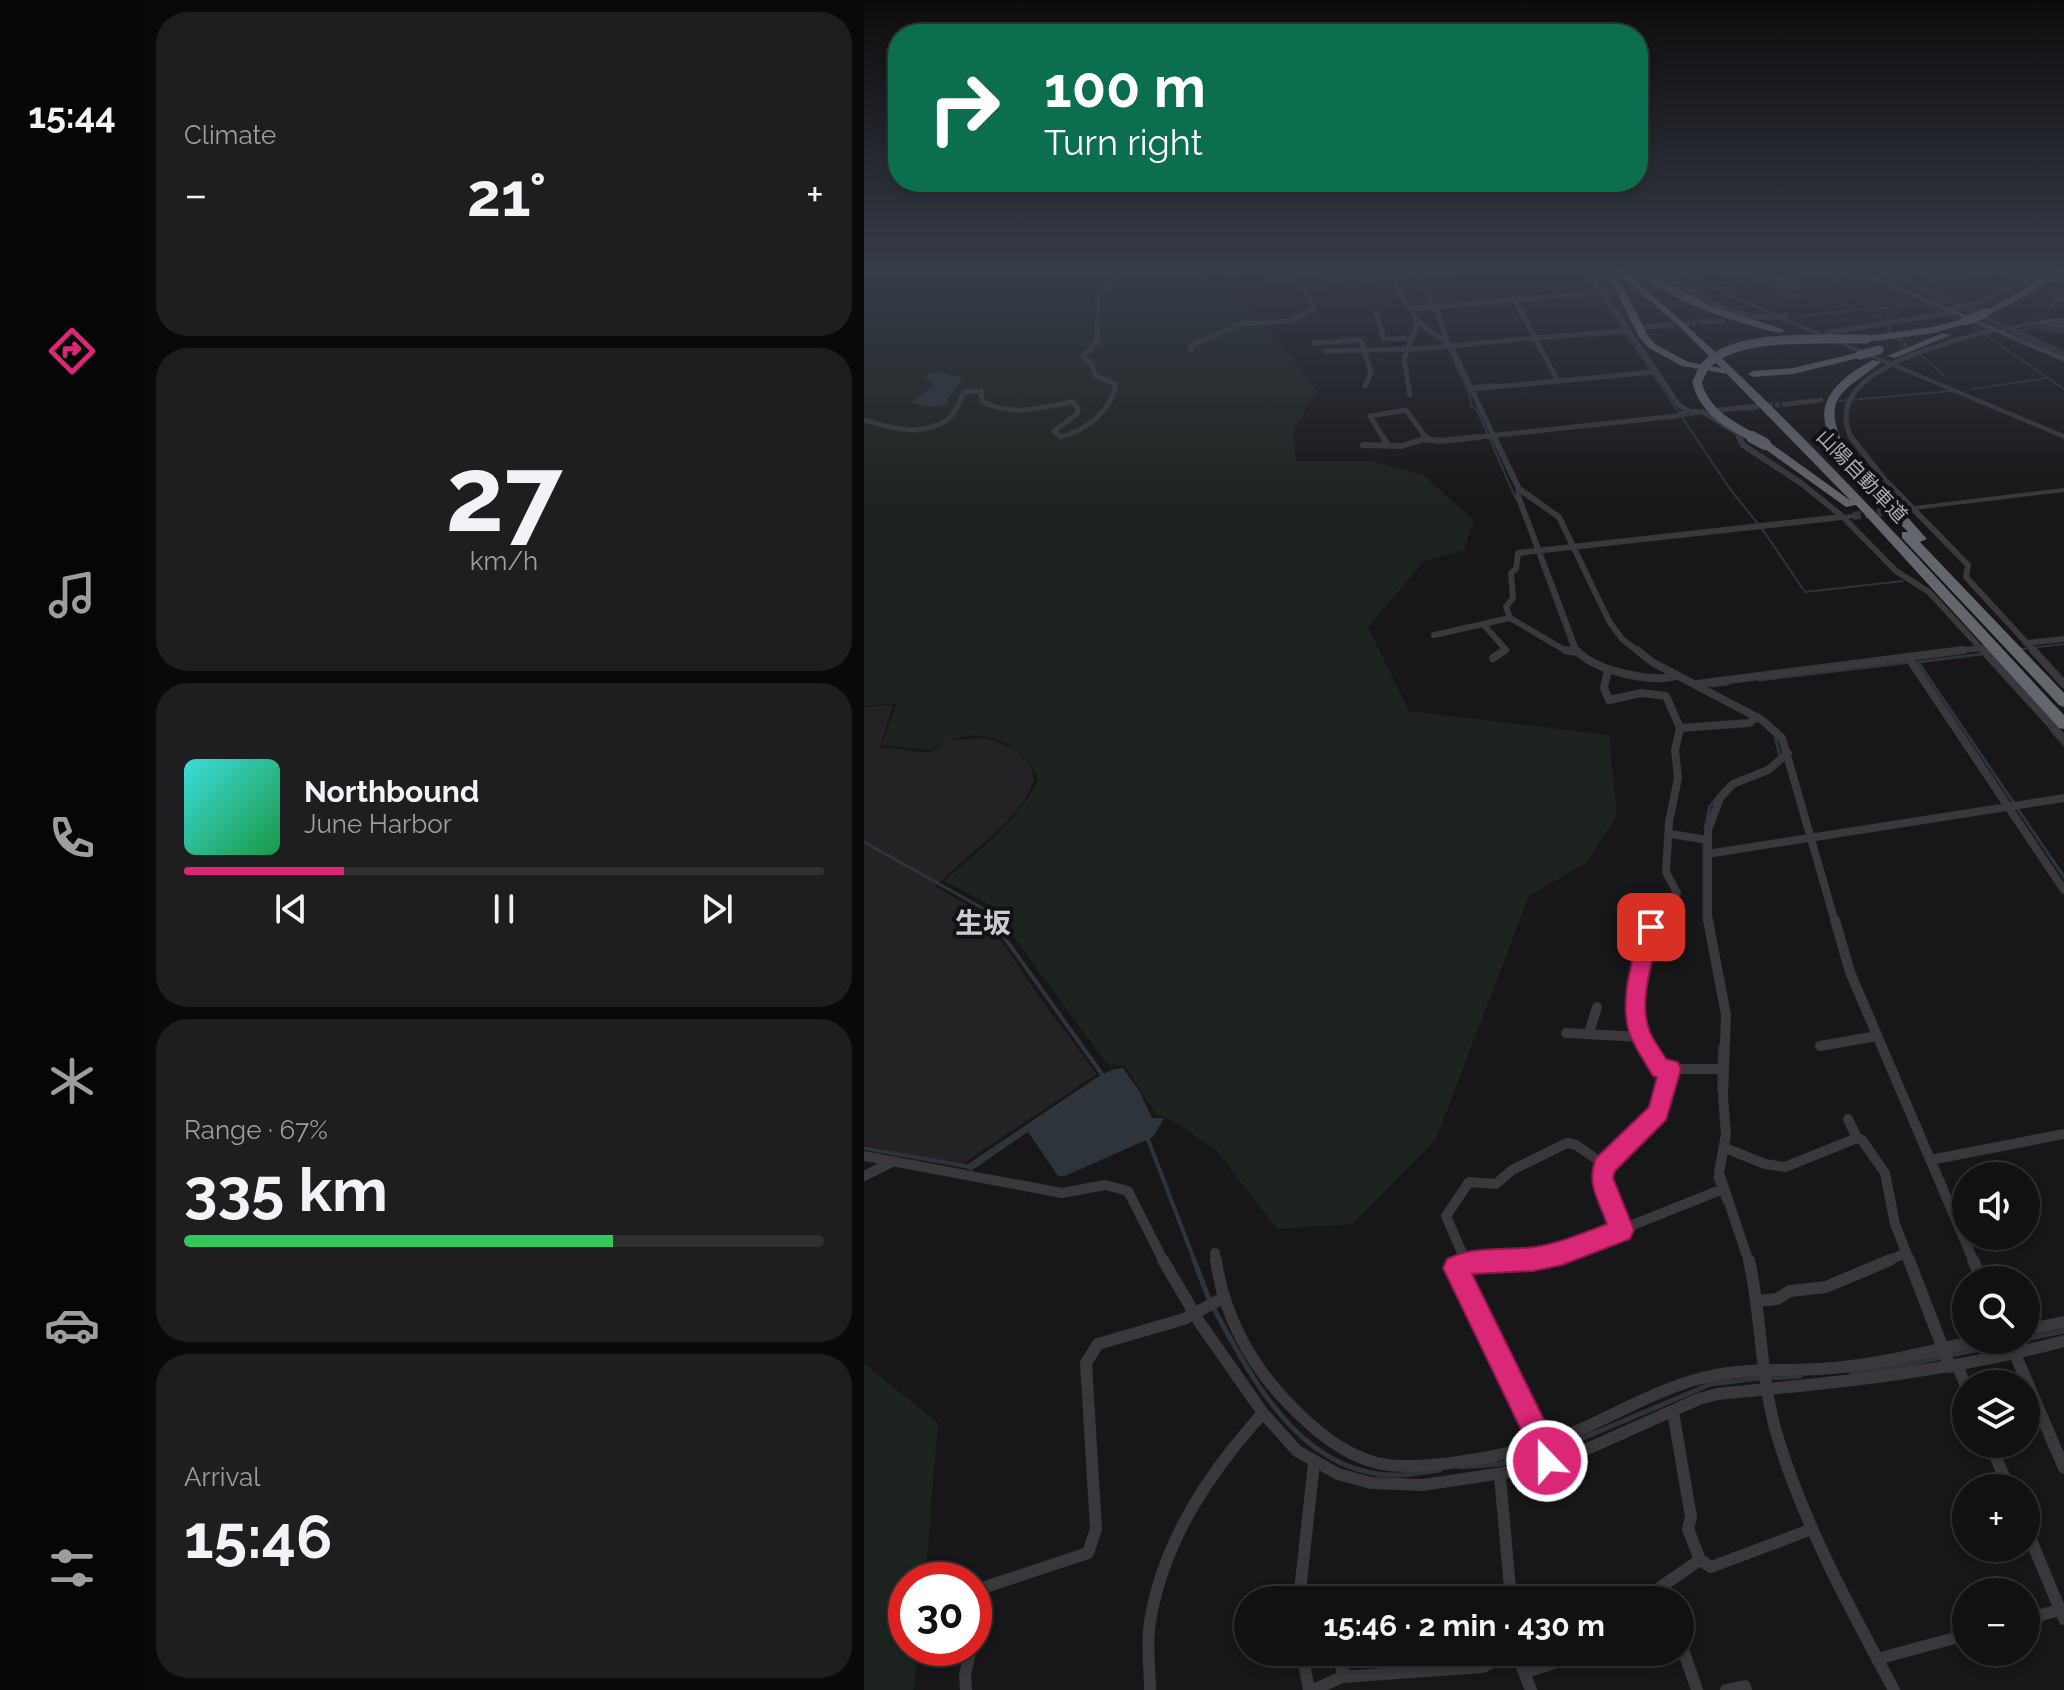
<!DOCTYPE html>
<meta charset="utf-8">
<style>
:root{--surface:#111012;--page:#1e1e20;--text:#f1f3f6;--muted:#9c9d9f;--line:#303032;--accent:#db2777}
body{margin:0;font-family:Raleway,"Noto Sans JP",sans-serif;background:var(--page);color:var(--text);height:100vh;display:flex;flex-direction:column;font-size:30px;white-space:nowrap}
*{box-sizing:border-box;margin:0}
p{font-size:26px;color:var(--muted)}
.icon{flex:none;width:44px;height:44px;fill:none;stroke:currentColor;stroke-width:2;stroke-linecap:round;stroke-linejoin:round}
.map{position:relative;flex:1;overflow:hidden}
.panel{display:flex;flex-direction:column;gap:12px;padding:12px;background:#09090a;width:720px}
.panel>*{flex:none}
.hud{position:absolute;left:24px;top:24px;width:760px;height:168px;border-radius:32px;box-shadow:0 4px 12px #0003,0 0 0 2px var(--line);background:#0b6e4f;color:#fff;overflow:hidden}
.controls{position:absolute;left:1088px;top:1162px;display:grid;gap:16px}
.controls a{display:grid;place-items:center;width:88px;height:88px;border-radius:50%;background:var(--surface);box-shadow:0 4px 12px #0003,0 0 0 2px var(--line);font-size:40px}
.speed{position:absolute;left:24px;top:1562px;display:flex;gap:16px;font-size:40px;font-weight:700;text-align:center}
.speed>*{display:grid;place-content:center;width:104px;height:104px;border-radius:50%;background:var(--surface);box-shadow:0 4px 12px #0003,0 0 0 2px var(--line);line-height:1}
.speed .limit{border:12px solid #d22;background:#fff;color:#111}
.pin{position:absolute;display:grid;place-items:center;width:68px;height:68px;color:#fff;margin:-34px;border-radius:16px;box-shadow:0 4px 12px #0006}
.me{position:absolute;width:88px;margin:-44px;rotate:338deg;stroke-linejoin:round;filter:drop-shadow(0 0 6px #0008)}
.turn{display:flex;align-items:center;gap:28px;height:168px;padding:0 24px;font-size:36px}
.turn .icon{width:104px;height:104px;stroke-width:2.5}
.turn b{display:block;font-size:56px;line-height:68px}
.big{font-size:60px;font-weight:700;line-height:1.1}
.panel .card{flex:1;display:flex;flex-direction:column;justify-content:center;gap:12px;min-width:0;padding:0 28px;border-radius:32px;background:var(--page)}
.panel .dial{align-items:center;gap:0}
.dial b{font-size:104px;line-height:1}
.song{display:flex;align-items:center;gap:24px}
.cover{width:96px;height:96px;border-radius:12px;background:linear-gradient(135deg,hsl(180 70% 55%),hsl(140 70% 35%))}
.played{height:8px;border-radius:4px;background:linear-gradient(90deg,var(--accent) 25%,var(--line) 25%)}
.keys{display:flex;justify-content:space-around;direction:ltr}
.heat{display:flex;justify-content:space-between;align-items:center;font-size:44px;direction:ltr}
.charge{height:12px;border-radius:6px;background:linear-gradient(90deg,#34c759 67%,var(--line) 0)}
.trip{position:absolute;left:370px;top:1586px;width:460px;height:80px;border-radius:40px;background:var(--surface);box-shadow:0 4px 12px #0003,0 0 0 2px var(--line);font-weight:700;line-height:80px;text-align:center}
main{display:flex;flex:1;min-height:0}
.dock{display:flex;flex-direction:column;width:144px;justify-content:space-around;align-items:center;background:#070607;color:var(--muted)}
.dock .icon{width:56px;height:56px}
.dock .active{color:var(--accent)}
.dock b{font-size:36px;color:var(--text)}
.map>svg:first-child{display:block}
.built{fill:#232325}
.green{fill:#1d231e}
.water{fill:#2e343b}
.lines{fill:none;stroke-linecap:round;stroke-linejoin:round}
.stream-far3{stroke:#2e343b;stroke-width:2}
.stream-far2{stroke:#2e343b;stroke-width:3}
.stream-far1{stroke:#2e343b;stroke-width:4}
.stream{stroke:#2e343b;stroke-width:5}
.river{fill:#2e343b;fill-rule:evenodd}
.minor-tunnel{stroke:#343438;stroke-width:5;stroke-dasharray:5 2;stroke-linecap:butt}
.tertiary-tunnel{stroke:#343438;stroke-width:8;stroke-dasharray:8 4;stroke-linecap:butt}
.minor-far4{stroke:#38383d;stroke-width:5}
.minor-far3{stroke:#38383d;stroke-width:6}
.minor-far2{stroke:#38383d;stroke-width:8}
.minor-far1{stroke:#38383d;stroke-width:10}
.minor{stroke:#38383d;stroke-width:12}
.tertiary{fill:#38383d;fill-rule:evenodd}
.secondary{fill:#46474d;fill-rule:evenodd}
.motorway{fill:#64666d;fill-rule:evenodd}
.rail-casing{stroke:#4b4c52;stroke-width:4}
.rail{stroke:#121113;stroke-width:2;stroke-dasharray:5;stroke-linecap:butt}
.motorway-bridge-far1{stroke:#64666d;stroke-width:9}
.motorway-bridge{stroke:#64666d;stroke-width:12}
.wall{fill:#303033}
.shaded-wall{fill:#212022}
.building{fill:#3d3e41;stroke:#4e4f54;stroke-width:2}
.route{fill:#db2777;stroke:#8e194d;stroke-width:2}
.labels{text-anchor:middle;stroke-width:8;stroke-linejoin:round;paint-order:stroke}
.far-street-label{font-size:20px;fill:#aaadb7;stroke:#121113}
.quarter-label{font-size:28px;font-weight:bold;fill:#caccd3;stroke:#121113}
</style>
<main>
<nav class="dock">
<b>15:44</b>
<svg class="icon active" aria-label="directions" viewBox="0 0 24 24"><path d="M12 3l9 9-9 9-9-9zM9 14v-3h6M13 9l2 2-2 2"/></svg>
<svg class="icon" aria-label="music" viewBox="0 0 24 24"><path d="M9 18V5l10-2v13"/><circle cx="6" cy="18" r="3"/><circle cx="16" cy="16" r="3"/></svg>
<svg class="icon" aria-label="phone" viewBox="0 0 24 24"><path d="M5 4h4l2 5-3 2q2 4 5 5l2-3 5 2v4C11 20 4 13 5 4z"/></svg>
<svg class="icon" aria-label="climate" viewBox="0 0 24 24"><path d="M12 3v18M4 7l16 10M4 17L20 7"/></svg>
<svg class="icon" aria-label="car" viewBox="0 0 24 24"><path d="M5 17H2v-5l4-1 3-4h7l3 4 3 1v5h-3M9 17h6M6 11h13"/><circle cx="7" cy="17" r="2"/><circle cx="17" cy="17" r="2"/></svg>
<svg class="icon" aria-label="filters" viewBox="0 0 24 24"><path d="M4 7h16M4 17h16"/><circle cx="9" cy="7" r="2"/><circle cx="15" cy="17" r="2"/></svg>
</nav>
<section class="panel">
<div class="card"><p>Climate</p>
<div class="heat"><a>−</a><b class="big">21°</b><a>+</a></div>
</div>
<div class="card dial"><b>27</b><p>km/h</p></div>
<div class="card">
<div class="song"><i class="cover"></i><div><b>Northbound</b><p>June Harbor</p></div></div>
<div class="played"></div>
<div class="keys"><svg class="icon" aria-label="previous" viewBox="0 0 24 24"><path d="M18 5L8 12l10 7zM5 5v14"/></svg><svg class="icon" aria-label="pause" viewBox="0 0 24 24"><path d="M8 5v14M16 5v14"/></svg><svg class="icon" aria-label="next" viewBox="0 0 24 24"><path d="M6 5l10 7-10 7zM19 5v14"/></svg></div>
</div>
<div class="card"><p>Range · 67%</p><b class="big">335 km</b><div class="charge"></div></div>
<div class="card"><p>Arrival</p><b class="big">15:46</b></div>
</section>
<div class="map">
<svg width="1200" height="1690" viewBox="0 0 1200 1690">
<rect width="100%" height="100%" fill="#171618"/>
<polygon class="built" points="29,705 16,747 66,753 82,740 123,738 153,750 166,765 170,780 161,800 141,824 71,886 120,914 171,991 233,1074 97,1165 0,1145 0,707"/>
<g class="green">
<path d="M0 269H331C383 294 418 346 453 391L429 429 432 461H508L559 475 610 520 600 550 559 562 504 627 545 711 745 735 753 816 723 862 665 896 572 1139 489 1224 413 1229 352 1150 311 1122 291 1113 261 1066 243 1064 126 905 80 881C115 850 153 822 174 780 159 735 102 723 67 750L18 745 32 704 0 706Z"/>
<polygon points="0,1364 74,1423 61,1580 42,1580 42,1648 56,1648 49,1690 0,1690"/>
</g>
<g class="water">
<polygon points="73,372 99,378 84,398 83,405 64,407 47,403 70,385 61,377 63,373"/>
<polygon points="259,1068 276,1092 288,1118 300,1118 289,1137 201,1176 194,1176 164,1132 107,1171 101,1166 235,1076 250,1069"/>
</g>
<g class="lines">
<g class="stream-far3">
<polyline points="719,269 866,489 899,530 941,592 1039,581"/>
<polyline points="966,274 1028,329"/>
<polyline points="925,277 966,274 1013,280"/>
<polyline points="1021,281 1044,282"/>
<polyline points="810,287 914,278"/>
<polyline points="560,291 573,315"/>
<polyline points="1069,303 1081,300"/>
<polyline points="1005,309 1062,304 1092,319"/>
<polyline points="936,316 1004,309"/>
<polyline points="1110,327 1200,389"/>
<polyline points="1150,332 1177,326"/>
<polyline points="584,347 606,395 607,406 613,410 652,499"/>
<polyline points="1056,354 1080,376"/>
<polyline points="606,386 634,384"/>
<polyline points="1109,389 1184,378"/>
<polyline points="975,401 1087,391"/>
<polyline points="880,410 894,409"/>
<polyline points="819,416 835,414"/>
<polyline points="675,558 708,648"/>
<polyline points="1158,649 1200,644"/>
</g>
<g class="stream-far2">
<polyline points="1118,654 1054,662 1200,877"/>
<polyline points="895,680 1047,662"/>
<polyline points="848,686 864,684"/>
<polyline points="1187,730 1200,745"/>
<polyline points="911,737 916,756"/>
<polyline points="841,828 846,806 865,784"/>
<polyline points="840,840 840,920"/>
<polyline points="0,842 120,909 129,922"/>
</g>
<g class="stream-far1">
<polyline points="128,920 240,1077"/>
<polyline points="855,1090 856,1046"/>
<polyline points="283,1137 331,1262"/>
<polyline points="0,1148 106,1167"/>
<polyline points="851,1177 861,1203"/>
</g>
<g class="stream">
<polyline points="330,1260 346,1302"/>
<path d="M350 1309C386 1375 431 1463 514 1474 534 1477 556 1473 576 1470"/>
<polyline points="1162,1339 1200,1331"/>
<polyline points="1149,1342 1158,1340"/>
<polyline points="1086,1355 1141,1344"/>
<polyline points="988,1372 1015,1370 1079,1357"/>
<polyline points="904,1378 936,1376"/>
<polyline points="686,1452 847,1384 896,1378"/>
<polyline points="596,1467 636,1464 679,1455"/>
</g>
<polygon class="river" points="1014,269 1024,269 1200,351 1200,358"/>
<g class="minor-tunnel">
<polyline points="1159,282 1194,292"/>
<polyline points="752,291 802,286"/>
<polyline points="807,325 839,322"/>
<polyline points="1024,329 1050,353"/>
<polyline points="897,406 924,404"/>
</g>
<polyline class="tertiary-tunnel" points="989,516 1042,509"/>
<g class="minor-far4">
<polyline points="438,269 471,281 611,269"/>
<polyline points="521,269 553,321 587,346 631,439"/>
<polyline points="553,269 569,306"/>
<polyline points="723,269 814,404 824,411 839,412 873,433 876,439"/>
<path d="M793 269C830 294 875 325 922 316"/>
<polyline points="1011,269 1034,280"/>
<polyline points="1050,269 1071,278 1124,273 1118,269"/>
<polyline points="1136,269 1159,282"/>
<polyline points="1180,269 1200,279"/>
<polyline points="366,273 389,269"/>
<polyline points="407,281 442,273"/>
<polyline points="1153,281 1168,269"/>
<polyline points="455,288 470,281"/>
<polyline points="650,299 694,381"/>
<polyline points="1189,304 1200,295"/>
<polyline points="572,306 583,342"/>
<polyline points="546,309 749,291"/>
<polyline points="1085,310 1114,303 1157,282"/>
<polyline points="512,312 520,339 548,338"/>
<polyline points="839,322 859,321"/>
<polyline points="781,327 807,325"/>
<polyline points="963,333 1091,312"/>
<polyline points="671,338 763,331"/>
<polyline points="450,343 497,340 507,373 501,386"/>
<polyline points="326,351 328,345 377,324 427,321 451,308 440,289 426,276"/>
<polyline points="461,351 554,349 671,338"/>
<polyline points="608,389 790,372"/>
<polyline points="546,395 540,359 554,322"/>
<polyline points="924,404 957,400"/>
<polyline points="846,411 893,406"/>
<path d="M0 420C25 428 59 437 83 420 91 415 96 400 100 392L117 391 118 401C148 418 177 407 209 402L214 408 213 414 190 431 197 437C223 430 247 411 252 384L232 376 228 365 219 357 233 341 234 296 249 281 254 269"/>
<polyline points="520,439 506,416 542,410 563,439"/>
<polyline points="596,439 813,416 824,411"/>
<path d="M988 439C952 370 1087 343 1131 329"/>
</g>
<g class="minor-far3">
<polyline points="519,437 524,446"/>
<polyline points="562,437 564,440"/>
<polyline points="630,437 655,489 695,517 745,621 758,639 775,652"/>
<polyline points="875,437 879,445 937,483 979,517 1032,571 1065,592 1120,652"/>
<polyline points="987,437 1019,478 1104,565 1102,577 1171,652"/>
<polyline points="499,445 538,446 560,439 576,441 615,437"/>
<polyline points="655,489 654,496 713,652"/>
<polyline points="620,625 642,650 638,652"/>
<polyline points="570,635 646,618"/>
<polyline points="1162,643 1200,639"/>
<polyline points="713,652 704,652 646,618 642,607 649,598 647,573 652,569 654,553 978,517"/>
<polyline points="1083,652 1118,648"/>
</g>
<g class="minor-far2">
<polyline points="701,650 713,652"/>
<path d="M712 650C731 671 787 683 813 676"/>
<polyline points="773,650 788,662 898,720 918,738 971,922"/>
<polyline points="1119,650 1200,739"/>
<polyline points="1169,650 1200,684"/>
<polyline points="1044,657 1200,890"/>
<polyline points="629,658 641,650"/>
<polyline points="744,670 740,688 745,700 777,693 802,696 816,728 811,750 814,778 805,822 802,872 813,893 808,900 804,922"/>
<polyline points="833,684 1099,650"/>
<polyline points="816,728 885,723 893,717"/>
<polyline points="806,834 844,840"/>
<polyline points="843,854 1200,798"/>
<polyline points="844,922 844,830 856,798 869,784 904,770 924,753"/>
</g>
<g class="minor-far1">
<path d="M805 920 803 930 787 927C771 989 760 1012 797 1069H859"/>
<polyline points="844,920 862,1015 859,1097 862,1134 855,1173 885,1262"/>
<polyline points="971,920 986,972 1110,1262"/>
<polyline points="702,1033 778,1037"/>
<polyline points="725,1033 733,1007"/>
<polyline points="956,1046 1013,1036"/>
<polyline points="993,1138 998,1140 1021,1173 1031,1224 1046,1262"/>
<polyline points="861,1148 901,1164 921,1167 993,1138 984,1119"/>
<polyline points="0,1156 198,1193 241,1185 264,1191 300,1262"/>
<polyline points="1066,1160 1200,1134"/>
<polyline points="0,1176 26,1163"/>
<polyline points="758,1230 737,1178 741,1165 794,1113 806,1069"/>
<polyline points="351,1253 352,1262"/>
<polyline points="602,1262 582,1216 605,1182 632,1184 648,1170 703,1143 712,1145 741,1165"/>
<polyline points="605,1262 669,1259 698,1253 859,1189"/>
<polyline points="1021,1262 1042,1253"/>
</g>
<g class="minor">
<path d="M299 1260 336 1323 399 1413 433 1451 474 1474 507 1483 559 1485 685 1466 835 1399 853 1394C971 1383 1085 1372 1200 1341"/>
<path d="M352 1260C359 1313 386 1364 424 1403 449 1429 478 1454 513 1463 559 1474 665 1452 709 1433 753 1414 795 1388 842 1377 884 1367 926 1372 969 1368 1019 1364 1068 1350 1117 1340"/>
<polyline points="650,1260 602,1262 591,1268 678,1444 685,1466"/>
<path d="M885 1260C898 1318 896 1378 913 1435 940 1525 986 1608 1030 1690"/>
<polyline points="1045,1260 1086,1367"/>
<polyline points="1109,1260 1118,1280"/>
<polyline points="894,1301 913,1299 926,1291 962,1287 1026,1260"/>
<polyline points="1162,1330 1200,1322"/>
<polyline points="1145,1340 1200,1468"/>
<polyline points="1093,1365 1102,1386"/>
<polyline points="1126,1444 1145,1488"/>
<polyline points="636,1476 647,1600"/>
<polyline points="1162,1528 1200,1619"/>
<polyline points="836,1560 847,1567 948,1529"/>
<polyline points="435,1600 450,1463"/>
<polyline points="802,1600 798,1586 836,1560 824,1529 827,1517 809,1412"/>
<polyline points="1162,1619 1199,1609"/>
<polyline points="110,1635 121,1587 224,1553 232,1529 222,1363 234,1344 320,1319 359,1298"/>
<polyline points="816,1641 833,1690"/>
<polyline points="438,1652 445,1690"/>
<polyline points="468,1652 483,1677"/>
<polyline points="652,1652 667,1690"/>
<polyline points="1013,1659 1102,1635"/>
<polyline points="662,1672 724,1652"/>
<polyline points="102,1690 101,1675 107,1648"/>
<path d="M286 1690C286 1668 282 1644 286 1622 299 1541 345 1473 399 1413"/>
<polyline points="449,1690 478,1677 619,1667 649,1652"/>
<polyline points="862,1690 881,1686 882,1690"/>
</g>
<g class="tertiary">
<polygon points="806,269 813,269 919,317 1200,434 1200,439 915,319"/>
<polygon points="1200,320 1200,324 1163,326 1136,333 1133,331 1163,322"/>
<polygon points="1200,488 1200,492 1042,511 1038,509 1042,507"/>
<polygon points="989,514 993,516 992,518 979,519 975,517 979,515"/>
</g>
<polygon class="secondary" points="986,269 994,269 1200,357 1200,362"/>
<g class="motorway">
<path d="M735 269H743L760 289 784 336 791 344 824 362 857 368 817 328 749 269H758C918 404 1057 562 1200 715V729L1195 728 992 505 982 507 897 446V442H905L987 501 863 374 818 366 785 348 775 337 752 290Z"/>
<path d="M769 269H778L845 305 921 330 916 333C865 321 809 303 769 269Z"/>
<polygon points="1182,273 1189,275 1164,295 1124,315 1116,313 1158,291"/>
<polygon points="1101,318 1104,319 1104,323 1070,333 1003,342 998,339 1003,336 1069,327"/>
<polygon points="1079,333 1087,335 1031,358 1023,356"/>
<polygon points="996,352 999,353 999,357 929,374 889,377 884,374 889,371 929,368"/>
<path d="M1009 360 1017 362C984 390 955 394 980 446L1063 539 1056 542 1200 693V707L1195 705 1038 538V532H1044C1019 505 945 441 963 401 972 381 991 370 1009 360Z"/>
</g>
<defs>
<polyline id="rail" points="1193,269 1200,272"/>
</defs>
<use href="#rail" class="rail-casing"/>
<use href="#rail" class="rail"/>
<g class="motorway-bridge-far1">
<polyline points="1191,279 1200,269"/>
<polyline points="1101,321 1121,313"/>
<polyline points="996,355 1015,350"/>
<path d="M892 439C866 425 840 412 833 382 836 377 838 369 842 365 872 332 961 340 1003 339"/>
</g>
<polyline class="motorway-bridge" points="888,437 901,444"/>
</g>
<g class="wall">
<polygon points="857,269 892,269 890,274 874,280 856,271"/>
<polygon points="912,276 940,287 938,297 922,298 910,286"/>
<polygon points="1200,319 1200,334 1174,330 1177,321"/>
</g>
<g class="shaded-wall">
<polygon points="887,269 892,269 890,274 874,280 876,272"/>
<polygon points="1073,269 1105,269 1072,272"/>
<polygon points="940,287 938,297 922,298 924,289"/>
</g>
<g class="building">
<polygon points="868,269 887,269 876,272"/>
<polygon points="912,276 926,276 940,287 924,289"/>
<polygon points="1200,319 1200,327 1177,323 1177,321"/>
</g>
<linearGradient id="sky" x2="0" y2="1"><stop stop-color="#0d0c0d"/><stop offset="0.53" stop-color="#363c48"/><stop offset="1" stop-color="#363c48" stop-opacity="0"/></linearGradient>
<rect width="1200" height="505" fill="url(#sky)"/>
<path class="route" d="M787 919 793 922 796 927C790 958 773 1002 786 1032 790 1042 797 1050 802 1059L814 1062 817 1069 802 1120 751 1171 749 1178 770 1230 766 1239 698 1265 669 1271 608 1274 692 1444 697 1461 693 1470 683 1474 674 1470 666 1448 579 1268 583 1259C611 1245 640 1251 670 1247 696 1243 719 1233 743 1224 734 1199 722 1183 732 1158L785 1107 793 1077 789 1076C781 1062 770 1047 765 1032 755 998 769 960 777 927L780 922Z"/>
<g class="labels">
<g class="far-street-label">
<text transform="translate(998 476) rotate(46)" y="7">山陽自動車道</text>
</g>
<g class="quarter-label">
<text x="119" y="933">生坂</text>
</g>
</g>
</svg>
<div class="controls">
<a><svg class="icon" aria-label="sound" viewBox="0 0 24 24"><path d="M4 9h4l5-4v14l-5-4H4zM17 9q2 3 0 6"/></svg></a>
<a><svg class="icon" aria-label="search" viewBox="0 0 24 24"><circle cx="10" cy="10" r="6"/><path d="M15 15l6 6"/></svg></a>
<a><svg class="icon" aria-label="layers" viewBox="0 0 24 24"><path d="M12 4l9 5-9 5-9-5zM3 14l9 5 9-5"/></svg></a>
<a>+</a>
<a>−</a>
</div>
<div class="speed"><div class="limit">30</div></div>
<div class="pin" style="left:787px;top:927px;background:#d93025"><svg class="icon" aria-label="arrive" viewBox="0 0 24 24"><path d="M6 21V4h12l-3 4 3 4H6"/></svg></div>
<svg class="me" style="left:683px;top:1461px" viewBox="-20 -20 40 40"><circle r="17" fill="#db2777" stroke="#fff" stroke-width="3"/><path d="M0-11L8 9 0 5-8 9z" fill="#fff"/></svg>
<div class="trip">15:46 · 2 min · 430 m</div>
<div class="hud">
<div class="turn"><svg class="icon" aria-label="right" viewBox="0 0 24 24"><path d="M7 20v-9h11M14 6l5 5-5 5"/></svg><div><b>100 m</b>Turn right</div></div>
</div>
</div>
</main>
